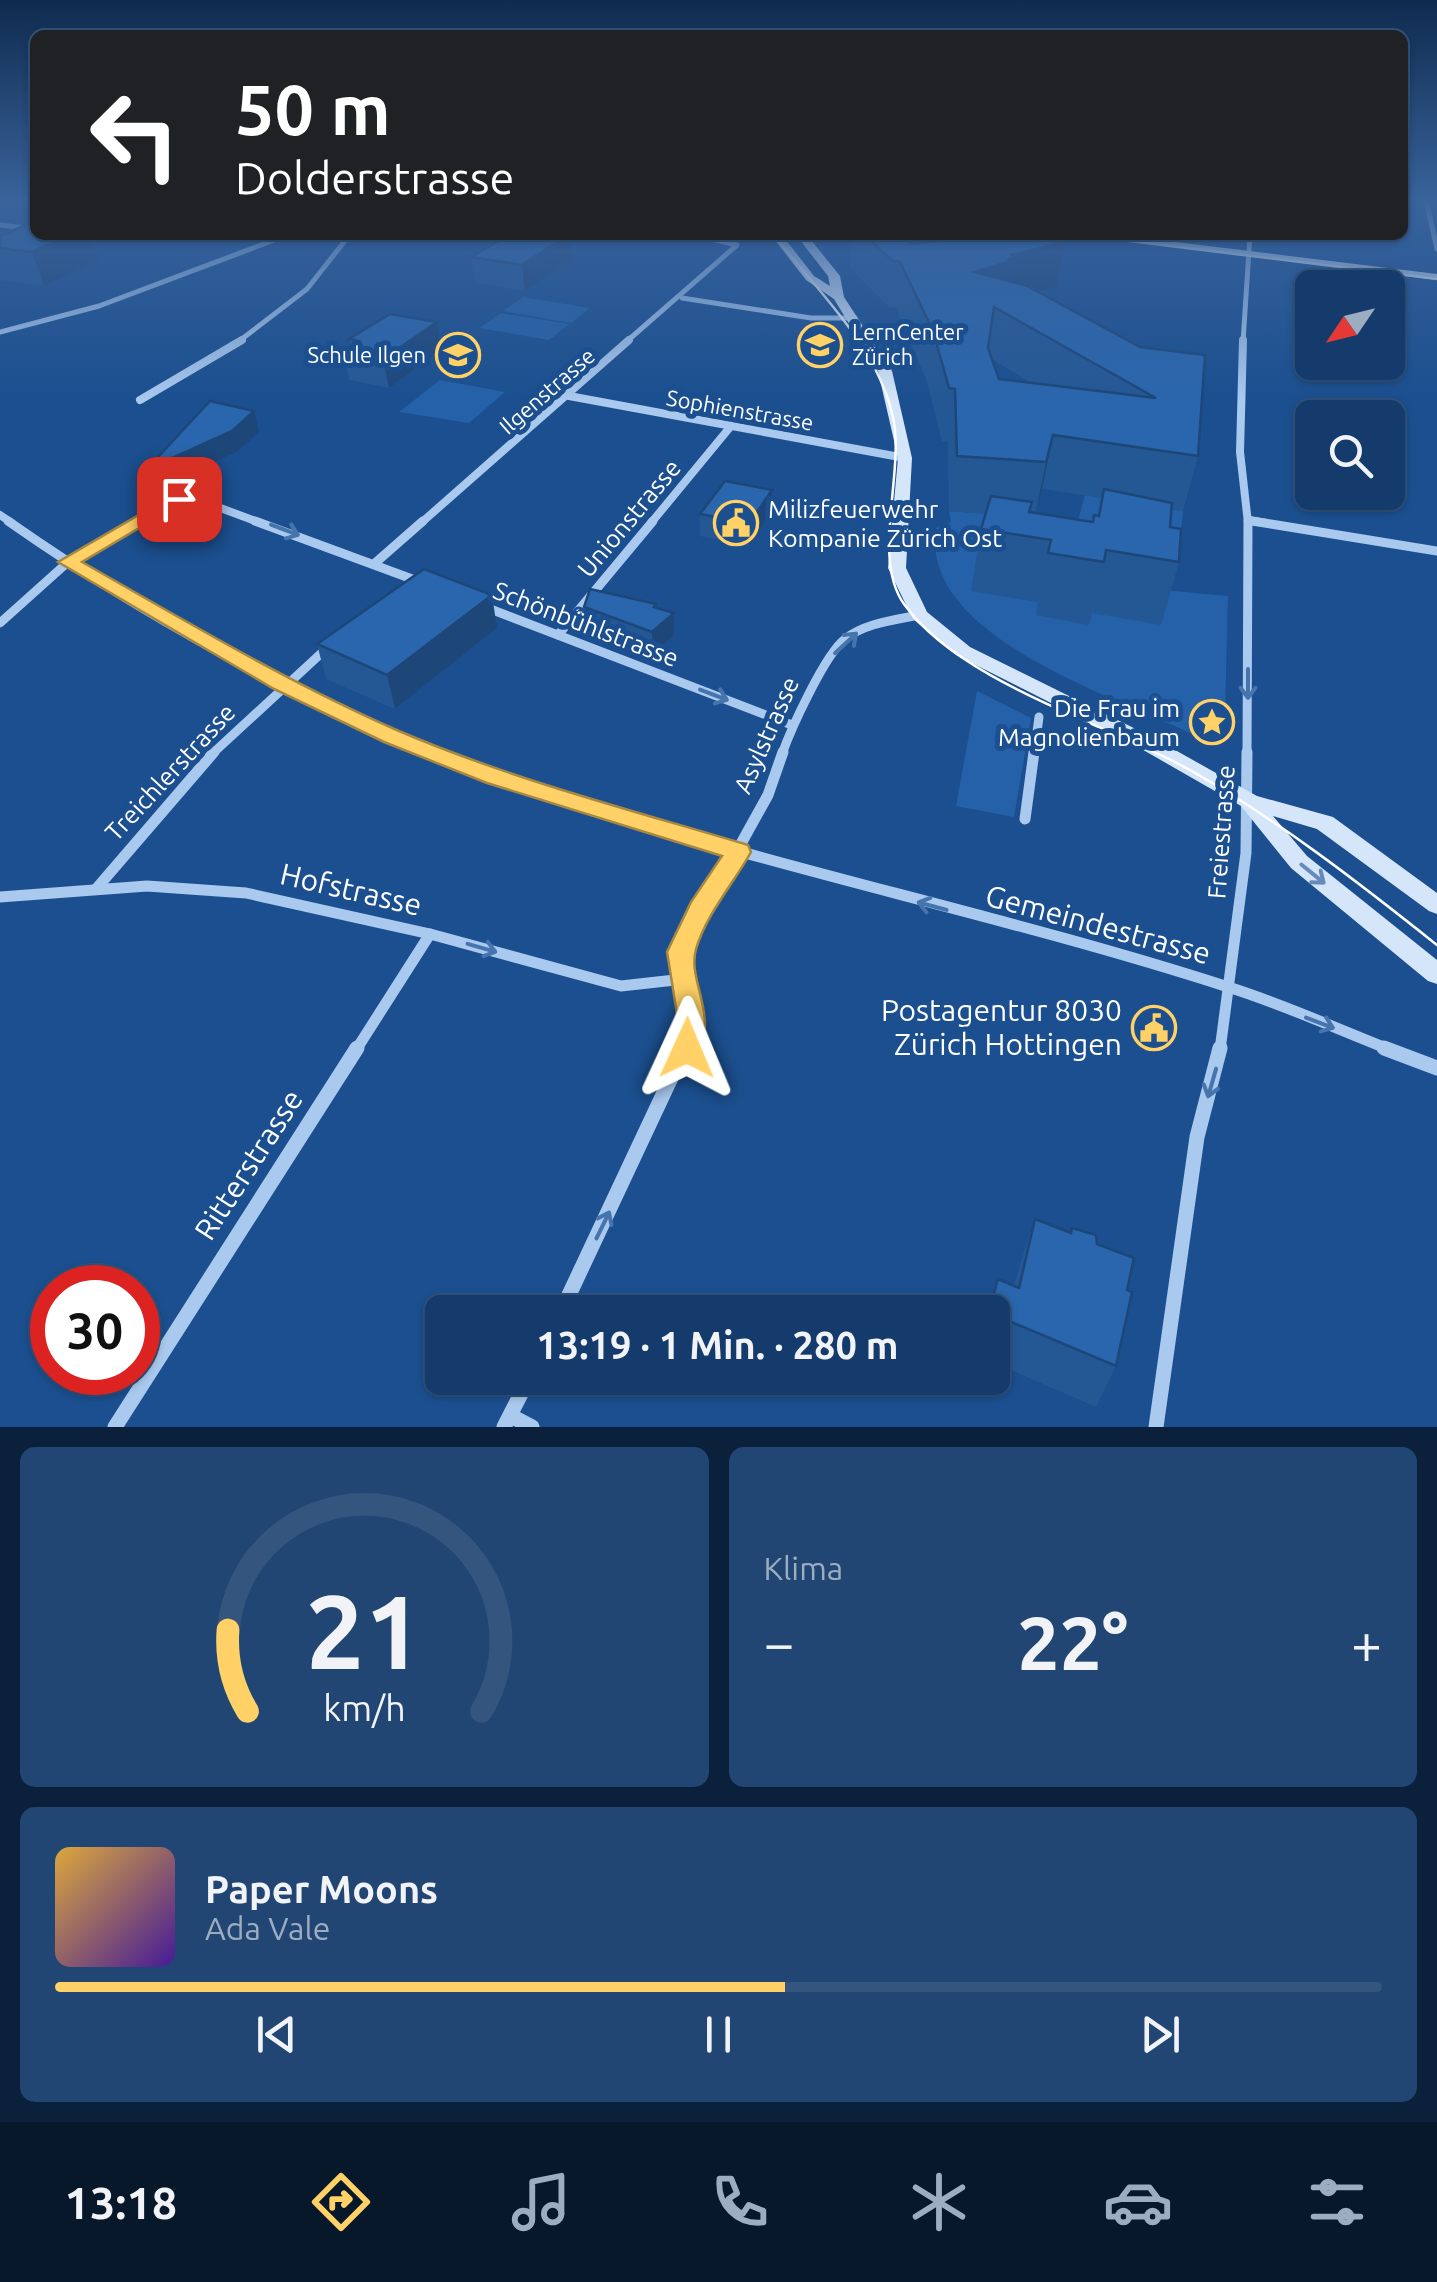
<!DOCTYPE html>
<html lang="de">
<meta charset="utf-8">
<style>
:root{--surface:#143b6b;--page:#214673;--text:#f1f3f6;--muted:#9dadc1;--line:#33557e;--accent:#ffd166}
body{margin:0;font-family:Ubuntu,sans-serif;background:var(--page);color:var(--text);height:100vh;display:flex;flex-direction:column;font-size:38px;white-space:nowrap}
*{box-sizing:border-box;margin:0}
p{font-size:32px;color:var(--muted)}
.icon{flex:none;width:55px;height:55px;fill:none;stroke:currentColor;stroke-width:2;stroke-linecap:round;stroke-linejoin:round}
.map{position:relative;height:1427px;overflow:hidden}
.sheet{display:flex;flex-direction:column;gap:20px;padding:20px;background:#0b203b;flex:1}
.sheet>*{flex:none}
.guide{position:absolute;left:30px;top:30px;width:1378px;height:210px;border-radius:15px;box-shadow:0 2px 8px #0004,0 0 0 2px var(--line);background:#202124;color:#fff;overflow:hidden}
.needle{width:65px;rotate:235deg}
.fabs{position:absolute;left:1295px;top:270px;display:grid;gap:20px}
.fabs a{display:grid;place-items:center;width:110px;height:110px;border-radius:15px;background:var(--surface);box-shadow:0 2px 8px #0004,0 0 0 2px var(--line);font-size:50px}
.speed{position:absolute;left:30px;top:1265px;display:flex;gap:20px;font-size:50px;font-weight:700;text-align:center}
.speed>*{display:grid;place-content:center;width:130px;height:130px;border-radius:50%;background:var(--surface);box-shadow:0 2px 8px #0004,0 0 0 2px var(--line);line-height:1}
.speed .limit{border:15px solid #d22;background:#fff;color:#111}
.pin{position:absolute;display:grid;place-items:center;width:85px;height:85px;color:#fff;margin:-42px;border-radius:20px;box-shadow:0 5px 15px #0006}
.me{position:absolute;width:110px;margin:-55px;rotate:1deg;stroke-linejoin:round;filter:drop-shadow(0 0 8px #0008)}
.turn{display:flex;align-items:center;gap:35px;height:210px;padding:0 40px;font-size:45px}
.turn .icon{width:130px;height:130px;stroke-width:2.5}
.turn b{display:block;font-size:70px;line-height:85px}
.big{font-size:75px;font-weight:600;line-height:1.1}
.sheet .widget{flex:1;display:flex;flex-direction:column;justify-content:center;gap:15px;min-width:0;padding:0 35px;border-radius:15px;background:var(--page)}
.sheet .dial{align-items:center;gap:0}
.dial svg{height:260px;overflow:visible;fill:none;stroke:var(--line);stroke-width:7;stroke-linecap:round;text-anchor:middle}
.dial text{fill:var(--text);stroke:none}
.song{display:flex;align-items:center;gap:30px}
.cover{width:120px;height:120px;border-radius:15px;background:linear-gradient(135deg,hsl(40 70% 55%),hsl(260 70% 35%))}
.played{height:10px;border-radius:5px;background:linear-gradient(90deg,var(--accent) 55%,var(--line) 55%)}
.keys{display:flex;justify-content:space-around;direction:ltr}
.heat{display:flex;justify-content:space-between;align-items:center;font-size:55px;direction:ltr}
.sheet .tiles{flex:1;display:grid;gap:20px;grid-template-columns:1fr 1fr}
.widget:last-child{grid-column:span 2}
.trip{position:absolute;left:425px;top:1295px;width:585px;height:100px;border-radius:15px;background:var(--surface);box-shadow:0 2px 8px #0004,0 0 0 2px var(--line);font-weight:600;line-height:100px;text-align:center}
.dock{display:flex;height:160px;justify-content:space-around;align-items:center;background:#08182b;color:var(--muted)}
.dock .icon{width:70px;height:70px}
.dock .current{color:var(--accent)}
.dock b{font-size:45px;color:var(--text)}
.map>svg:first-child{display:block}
.green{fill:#2461a8}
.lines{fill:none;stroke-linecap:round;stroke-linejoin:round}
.street-far4{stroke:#a9c9ee;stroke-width:5}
.street-far3{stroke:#a9c9ee;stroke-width:8}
.street-far2{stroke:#a9c9ee;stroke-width:9}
.street-far1{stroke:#a9c9ee;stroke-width:11}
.street{stroke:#a9c9ee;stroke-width:15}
.secondary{fill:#d6e6fa;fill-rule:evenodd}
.tram{stroke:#fff;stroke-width:2.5}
.wall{fill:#245895;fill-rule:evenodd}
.shaded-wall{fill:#1d4779}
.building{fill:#2a66ad;stroke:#1d4779;stroke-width:2.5;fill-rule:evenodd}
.oneway{stroke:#4674ac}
.oneway2{stroke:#668bba}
.route{fill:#ffd166;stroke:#a68842;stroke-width:2.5}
.labels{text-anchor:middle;stroke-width:10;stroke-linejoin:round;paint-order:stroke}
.far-poi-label{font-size:22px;fill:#fff;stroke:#1b4f8f;text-anchor:start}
.far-street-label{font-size:22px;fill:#fff;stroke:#1b4f8f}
.poi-label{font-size:25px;fill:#fff;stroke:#1b4f8f;text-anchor:start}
.street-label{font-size:25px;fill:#fff;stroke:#1b4f8f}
.near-street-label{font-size:30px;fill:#fff;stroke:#1b4f8f}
.near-poi-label{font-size:30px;fill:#fff;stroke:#1b4f8f;text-anchor:end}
</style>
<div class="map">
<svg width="1437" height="1427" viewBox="0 0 1437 1427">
<rect width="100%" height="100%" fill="#1b4f8f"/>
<g class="green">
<polygon points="523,297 590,308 571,323 503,311"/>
<polygon points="501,313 569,324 549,340 479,328"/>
<polygon points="440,380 505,392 469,423 399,412"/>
<path d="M1085 495 1183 511 1179 551 1087 563 971 590 1161 624 1164 590 1228 596 1225 713 1220 732 1192 734C1119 699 956 647 937 559 934 549 936 537 936 528L951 522 949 511 1035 517 1074 535Z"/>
<polygon points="977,691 1031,718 1014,817 956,806"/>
</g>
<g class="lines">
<g class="street-far4">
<polyline points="1426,200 1437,249"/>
<polyline points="0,225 35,229"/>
<polyline points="189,235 518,237"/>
<polyline points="560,237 702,237 737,245 626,342"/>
<polyline points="682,298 811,318 855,318"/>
<polyline points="0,332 99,306 277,239"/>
<polyline points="238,342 307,289 348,237"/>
<polyline points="1243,342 1250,235"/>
</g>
<g class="street-far3">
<polyline points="1243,340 1240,452 1248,523"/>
<polyline points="569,396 905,458"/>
<polyline points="140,400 242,340"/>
<polyline points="0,515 12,523"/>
<polyline points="1248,520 1267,523"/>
<polyline points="139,523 188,496 261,523"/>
<polyline points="421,523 629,340"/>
<polyline points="651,523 731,426"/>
</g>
<g class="street-far2">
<path d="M8 521C141 614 287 695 439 754"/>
<polyline points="255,521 423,583"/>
<polyline points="1252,521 1437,551"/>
<polyline points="374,564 423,521"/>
<polyline points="485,607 792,725"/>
<polyline points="0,623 68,562 143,521"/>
<polyline points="558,635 653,521"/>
<polyline points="212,754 328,647"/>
<path d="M782 754C791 729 825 654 845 639 865 623 895 620 919 615"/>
<polyline points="1034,754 1039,717"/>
<polyline points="1247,754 1248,521"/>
</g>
<g class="street-far1">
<path d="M432 752C690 853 965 902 1228 987 1283 1004 1337 1029 1391 1050"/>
<polyline points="1025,819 1034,752"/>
<polyline points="96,889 214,752"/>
<polyline points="0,897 147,886 246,893 430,934 621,986 684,979"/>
<polyline points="356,1050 430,934"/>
<polyline points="685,1050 693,1020 681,952 768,795 783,752"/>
<polyline points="1220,1050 1246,853 1247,752"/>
</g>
<g class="street">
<polyline points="1384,1048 1437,1068"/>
<polyline points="561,1312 685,1048"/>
<polyline points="511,1416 532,1427"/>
<polyline points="115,1427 357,1048"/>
<polyline points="504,1427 529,1378"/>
<polyline points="1156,1427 1197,1137 1220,1048"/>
</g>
<g class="secondary">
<polygon points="771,235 782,235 814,276 830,286 828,276 796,235 807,235 840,276 844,297 892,371 912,458 906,568 927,612 970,647 1152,737 1257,796 1333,817 1437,893 1437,914 1429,911 1317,829 1273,816 1307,856 1437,960 1437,984 1428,981 1291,868 1241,806 1138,747 956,655 913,619 888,568 898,458 878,371 834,299 806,280"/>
<polygon points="1087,235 1118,235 1437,274 1437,280"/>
</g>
<g class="tram">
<path d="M774 235C817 291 877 345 893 417 905 472 871 558 904 604 959 682 1107 724 1190 770 1278 820 1358 882 1437 945"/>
<polyline points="1081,235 1437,279"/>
</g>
</g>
<g class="wall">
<polygon points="91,235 99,259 44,286 0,280 0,236"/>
<polygon points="509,235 571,235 573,258 525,291 475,283 471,257"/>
<path d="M852 235H901L911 244 961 239 962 235H1064L1057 287 1038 292 1140 347 1198 456 1183 511 1171 509 1170 527 1179 562 1161 625 1092 613 1089 625 1036 615 1038 602 971 591 981 529 985 514 949 511 948 442 942 441 927 381 896 308 889 307 850 268ZM992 359 1031 383 999 379ZM1042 489 1102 498 1098 516 1092 522 1036 513Z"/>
<polygon points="349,339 441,350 389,388 349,380 343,351 351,346"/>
<polygon points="772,490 772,511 749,546 700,536 700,514"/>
<polygon points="584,607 656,608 674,635 653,655 586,630"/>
<polygon points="497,628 395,709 326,679 317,644"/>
<polygon points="1035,1219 1070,1233 1072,1228 1097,1244 1127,1290 1116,1366 1096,1407 995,1363 996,1358 992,1356 992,1312 987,1312 998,1279 1014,1286 1020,1264"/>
</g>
<g class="shaded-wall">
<polygon points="70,235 91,235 99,259 44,286 32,252"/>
<polygon points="568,235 571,235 573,258 525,291 522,265"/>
<polygon points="1065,242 1057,287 1009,300 975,272 1012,255"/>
<polygon points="437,322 441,350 389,388 383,359"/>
<polygon points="254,411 259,432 238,451 153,491 146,470"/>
<polygon points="1053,435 1042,489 1035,517 1046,462"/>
<polygon points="772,490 772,511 749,546 749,524"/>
<polygon points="492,595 497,628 395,709 387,675"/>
<polygon points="656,604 657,626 674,613 674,635 653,655 652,632 654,607"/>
</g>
<g class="building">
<polygon points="35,221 35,235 70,235 32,252 0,248 0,236"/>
<polygon points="509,235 568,235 522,265 471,257"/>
<path d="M864 235H901L911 244 981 237 979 235H1064L1065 242 1012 255 1016 257 1010 259 1014 260 975 272 1027 286 1140 347 1205 355 1198 456 1053 435 1046 462 957 456 955 389 949 388 933 331 900 262 893 261ZM994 307 1156 398 999 379 988 348Z"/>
<polygon points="390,314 437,322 383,359 343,351 359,341 349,339"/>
<polygon points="210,401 254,411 232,431 146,470"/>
<polygon points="725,481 772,490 749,524 700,514"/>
<polygon points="1104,489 1172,503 1170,527 1181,529 1179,562 1106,550 1104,562 1048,553 1051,540 981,529 991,496 1032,502 1029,512 1093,522 1094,515 1099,516"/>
<polygon points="424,569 492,595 387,675 317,644"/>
<polygon points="590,589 656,604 654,607 674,613 652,632 584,607"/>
<polygon points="1035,1219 1071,1233 1072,1228 1096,1235 1097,1244 1134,1258 1127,1290 1132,1292 1116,1366 1009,1321 1011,1315 990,1307 998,1279 1019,1288"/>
</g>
<defs><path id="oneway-shaft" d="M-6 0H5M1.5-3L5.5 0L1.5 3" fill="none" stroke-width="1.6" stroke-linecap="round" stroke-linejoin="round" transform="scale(2.5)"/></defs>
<g class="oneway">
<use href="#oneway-shaft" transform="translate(285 530) rotate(21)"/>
<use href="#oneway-shaft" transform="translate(846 643) rotate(-43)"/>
<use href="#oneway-shaft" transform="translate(1248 684) rotate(90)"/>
<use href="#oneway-shaft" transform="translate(714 695) rotate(21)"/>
<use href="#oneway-shaft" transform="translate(932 906) rotate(-165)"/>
<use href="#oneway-shaft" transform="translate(482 948) rotate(16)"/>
<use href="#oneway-shaft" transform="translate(1320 1023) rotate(21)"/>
<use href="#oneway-shaft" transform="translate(1212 1083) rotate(106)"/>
<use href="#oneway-shaft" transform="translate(603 1225) rotate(-64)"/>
</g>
<use class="oneway2" href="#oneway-shaft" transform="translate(1313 874) rotate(39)"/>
<linearGradient id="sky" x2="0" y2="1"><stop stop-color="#0f2b4f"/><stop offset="0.5" stop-color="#39639b"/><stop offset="1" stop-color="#39639b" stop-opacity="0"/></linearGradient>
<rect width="1437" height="400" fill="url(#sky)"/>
<path class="route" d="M173 495 188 499 82 562C186 621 289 683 399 731 511 779 631 810 748 845L751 852C734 883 707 913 696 949 687 982 719 1013 697 1057L687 1061 676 1057 672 1048 678 1020 667 952 691 902 722 856 487 783 384 742 274 689 58 562Z"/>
<defs>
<symbol id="school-ring" viewBox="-11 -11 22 22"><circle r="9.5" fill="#1b4f8f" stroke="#ffd166" stroke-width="1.5"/><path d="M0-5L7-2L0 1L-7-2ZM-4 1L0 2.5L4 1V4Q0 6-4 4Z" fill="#ffd166"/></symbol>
<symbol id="civic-ring" viewBox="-11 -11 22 22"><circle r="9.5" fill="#1b4f8f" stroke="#ffd166" stroke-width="1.5"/><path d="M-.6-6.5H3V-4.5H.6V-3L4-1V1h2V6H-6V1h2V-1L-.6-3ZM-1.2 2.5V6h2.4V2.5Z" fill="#ffd166"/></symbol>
<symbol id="sight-ring" viewBox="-11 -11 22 22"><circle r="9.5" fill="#1b4f8f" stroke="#ffd166" stroke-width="1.5"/><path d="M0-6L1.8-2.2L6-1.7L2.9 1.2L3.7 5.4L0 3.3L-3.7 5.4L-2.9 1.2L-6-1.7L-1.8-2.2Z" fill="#ffd166"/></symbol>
</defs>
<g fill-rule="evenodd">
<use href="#school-ring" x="795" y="320" width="50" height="50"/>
<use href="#school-ring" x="433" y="330" width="50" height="50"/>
<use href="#civic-ring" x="711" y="498" width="50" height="50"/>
<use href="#sight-ring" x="1187" y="697" width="50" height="50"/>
<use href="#civic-ring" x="1129" y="1003" width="50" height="50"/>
</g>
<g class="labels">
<g class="far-poi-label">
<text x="852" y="340">LernCenter<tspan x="852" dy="25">Zürich</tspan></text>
<text x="426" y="363" text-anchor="end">Schule Ilgen</text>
</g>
<g class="far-street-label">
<text transform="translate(547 391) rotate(-41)" y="8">Ilgenstrasse</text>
<text transform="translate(740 410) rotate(10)" y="8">Sophienstrasse</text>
</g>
<g class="poi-label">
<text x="768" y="518">Milizfeuerwehr<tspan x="768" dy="29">Kompanie Zürich Ost</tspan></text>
<text x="1180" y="717" text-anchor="end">Die Frau im<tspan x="1180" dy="29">Magnolienbaum</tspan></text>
</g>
<g class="street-label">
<text transform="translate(629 518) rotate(-50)" y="9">Unionstrasse</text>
<text transform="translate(586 624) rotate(21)" y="9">Schönbühlstrasse</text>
<text transform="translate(766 735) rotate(-66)" y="9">Asylstrasse</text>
<text transform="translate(170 772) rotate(-47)" y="9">Treichlerstrasse</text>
<text transform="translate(1221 832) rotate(-86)" y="9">Freiestrasse</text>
</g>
<g class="near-street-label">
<text transform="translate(351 890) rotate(13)" y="10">Hofstrasse</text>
<text transform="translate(1098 925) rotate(15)" y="10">Gemeindestrasse</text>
<text transform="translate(249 1165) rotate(-57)" y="10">Ritterstrasse</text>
</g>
<g class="near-poi-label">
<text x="1122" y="1021">Postagentur 8030<tspan x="1122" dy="34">Zürich Hottingen</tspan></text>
</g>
</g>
</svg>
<div class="fabs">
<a><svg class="needle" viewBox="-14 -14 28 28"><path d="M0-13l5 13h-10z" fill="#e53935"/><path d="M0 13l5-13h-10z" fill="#9dadc1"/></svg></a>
<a><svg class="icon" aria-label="search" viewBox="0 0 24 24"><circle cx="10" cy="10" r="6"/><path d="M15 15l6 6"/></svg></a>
</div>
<div class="speed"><div class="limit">30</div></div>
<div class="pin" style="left:179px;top:499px;background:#d93025"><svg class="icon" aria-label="arrive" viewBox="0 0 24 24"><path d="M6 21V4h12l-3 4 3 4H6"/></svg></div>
<svg class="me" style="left:687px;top:1048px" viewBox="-20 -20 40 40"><path d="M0-17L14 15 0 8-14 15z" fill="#ffd166" stroke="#fff" stroke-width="4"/></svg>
<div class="trip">13:19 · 1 Min. · 280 m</div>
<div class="guide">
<div class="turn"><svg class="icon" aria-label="left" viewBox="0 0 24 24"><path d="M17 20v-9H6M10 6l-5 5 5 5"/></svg><div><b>50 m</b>Dolderstrasse</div></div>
</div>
</div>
<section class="sheet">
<div class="tiles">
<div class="widget dial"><svg viewBox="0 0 100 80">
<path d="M14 69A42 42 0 1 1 86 69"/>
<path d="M14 69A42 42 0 0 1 8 44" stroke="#ffd166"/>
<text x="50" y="56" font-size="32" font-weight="700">21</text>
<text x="50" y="72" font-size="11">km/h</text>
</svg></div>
<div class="widget"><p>Klima</p>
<div class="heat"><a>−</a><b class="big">22°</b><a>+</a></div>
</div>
<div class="widget">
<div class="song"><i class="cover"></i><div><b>Paper Moons</b><p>Ada Vale</p></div></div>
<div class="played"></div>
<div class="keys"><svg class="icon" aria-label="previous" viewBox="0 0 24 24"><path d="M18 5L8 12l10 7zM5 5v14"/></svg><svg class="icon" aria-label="pause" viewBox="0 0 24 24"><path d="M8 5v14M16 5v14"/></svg><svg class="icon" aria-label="next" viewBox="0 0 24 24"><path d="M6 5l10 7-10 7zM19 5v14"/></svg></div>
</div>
</div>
</section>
<nav class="dock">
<b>13:18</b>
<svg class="icon current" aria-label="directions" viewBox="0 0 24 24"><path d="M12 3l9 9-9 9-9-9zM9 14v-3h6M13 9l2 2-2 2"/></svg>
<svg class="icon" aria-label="music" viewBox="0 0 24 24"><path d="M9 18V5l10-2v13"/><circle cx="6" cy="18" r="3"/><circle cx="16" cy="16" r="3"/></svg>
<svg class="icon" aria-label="phone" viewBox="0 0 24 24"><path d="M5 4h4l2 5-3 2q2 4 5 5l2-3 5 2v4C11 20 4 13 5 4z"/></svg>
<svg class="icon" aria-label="climate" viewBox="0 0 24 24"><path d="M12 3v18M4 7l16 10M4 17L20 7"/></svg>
<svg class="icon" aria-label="car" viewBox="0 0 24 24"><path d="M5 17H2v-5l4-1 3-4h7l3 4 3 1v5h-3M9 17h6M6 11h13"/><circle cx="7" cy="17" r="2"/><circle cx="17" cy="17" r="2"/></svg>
<svg class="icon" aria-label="filters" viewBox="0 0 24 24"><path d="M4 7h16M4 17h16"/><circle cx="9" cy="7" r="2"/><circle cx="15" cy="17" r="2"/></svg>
</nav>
